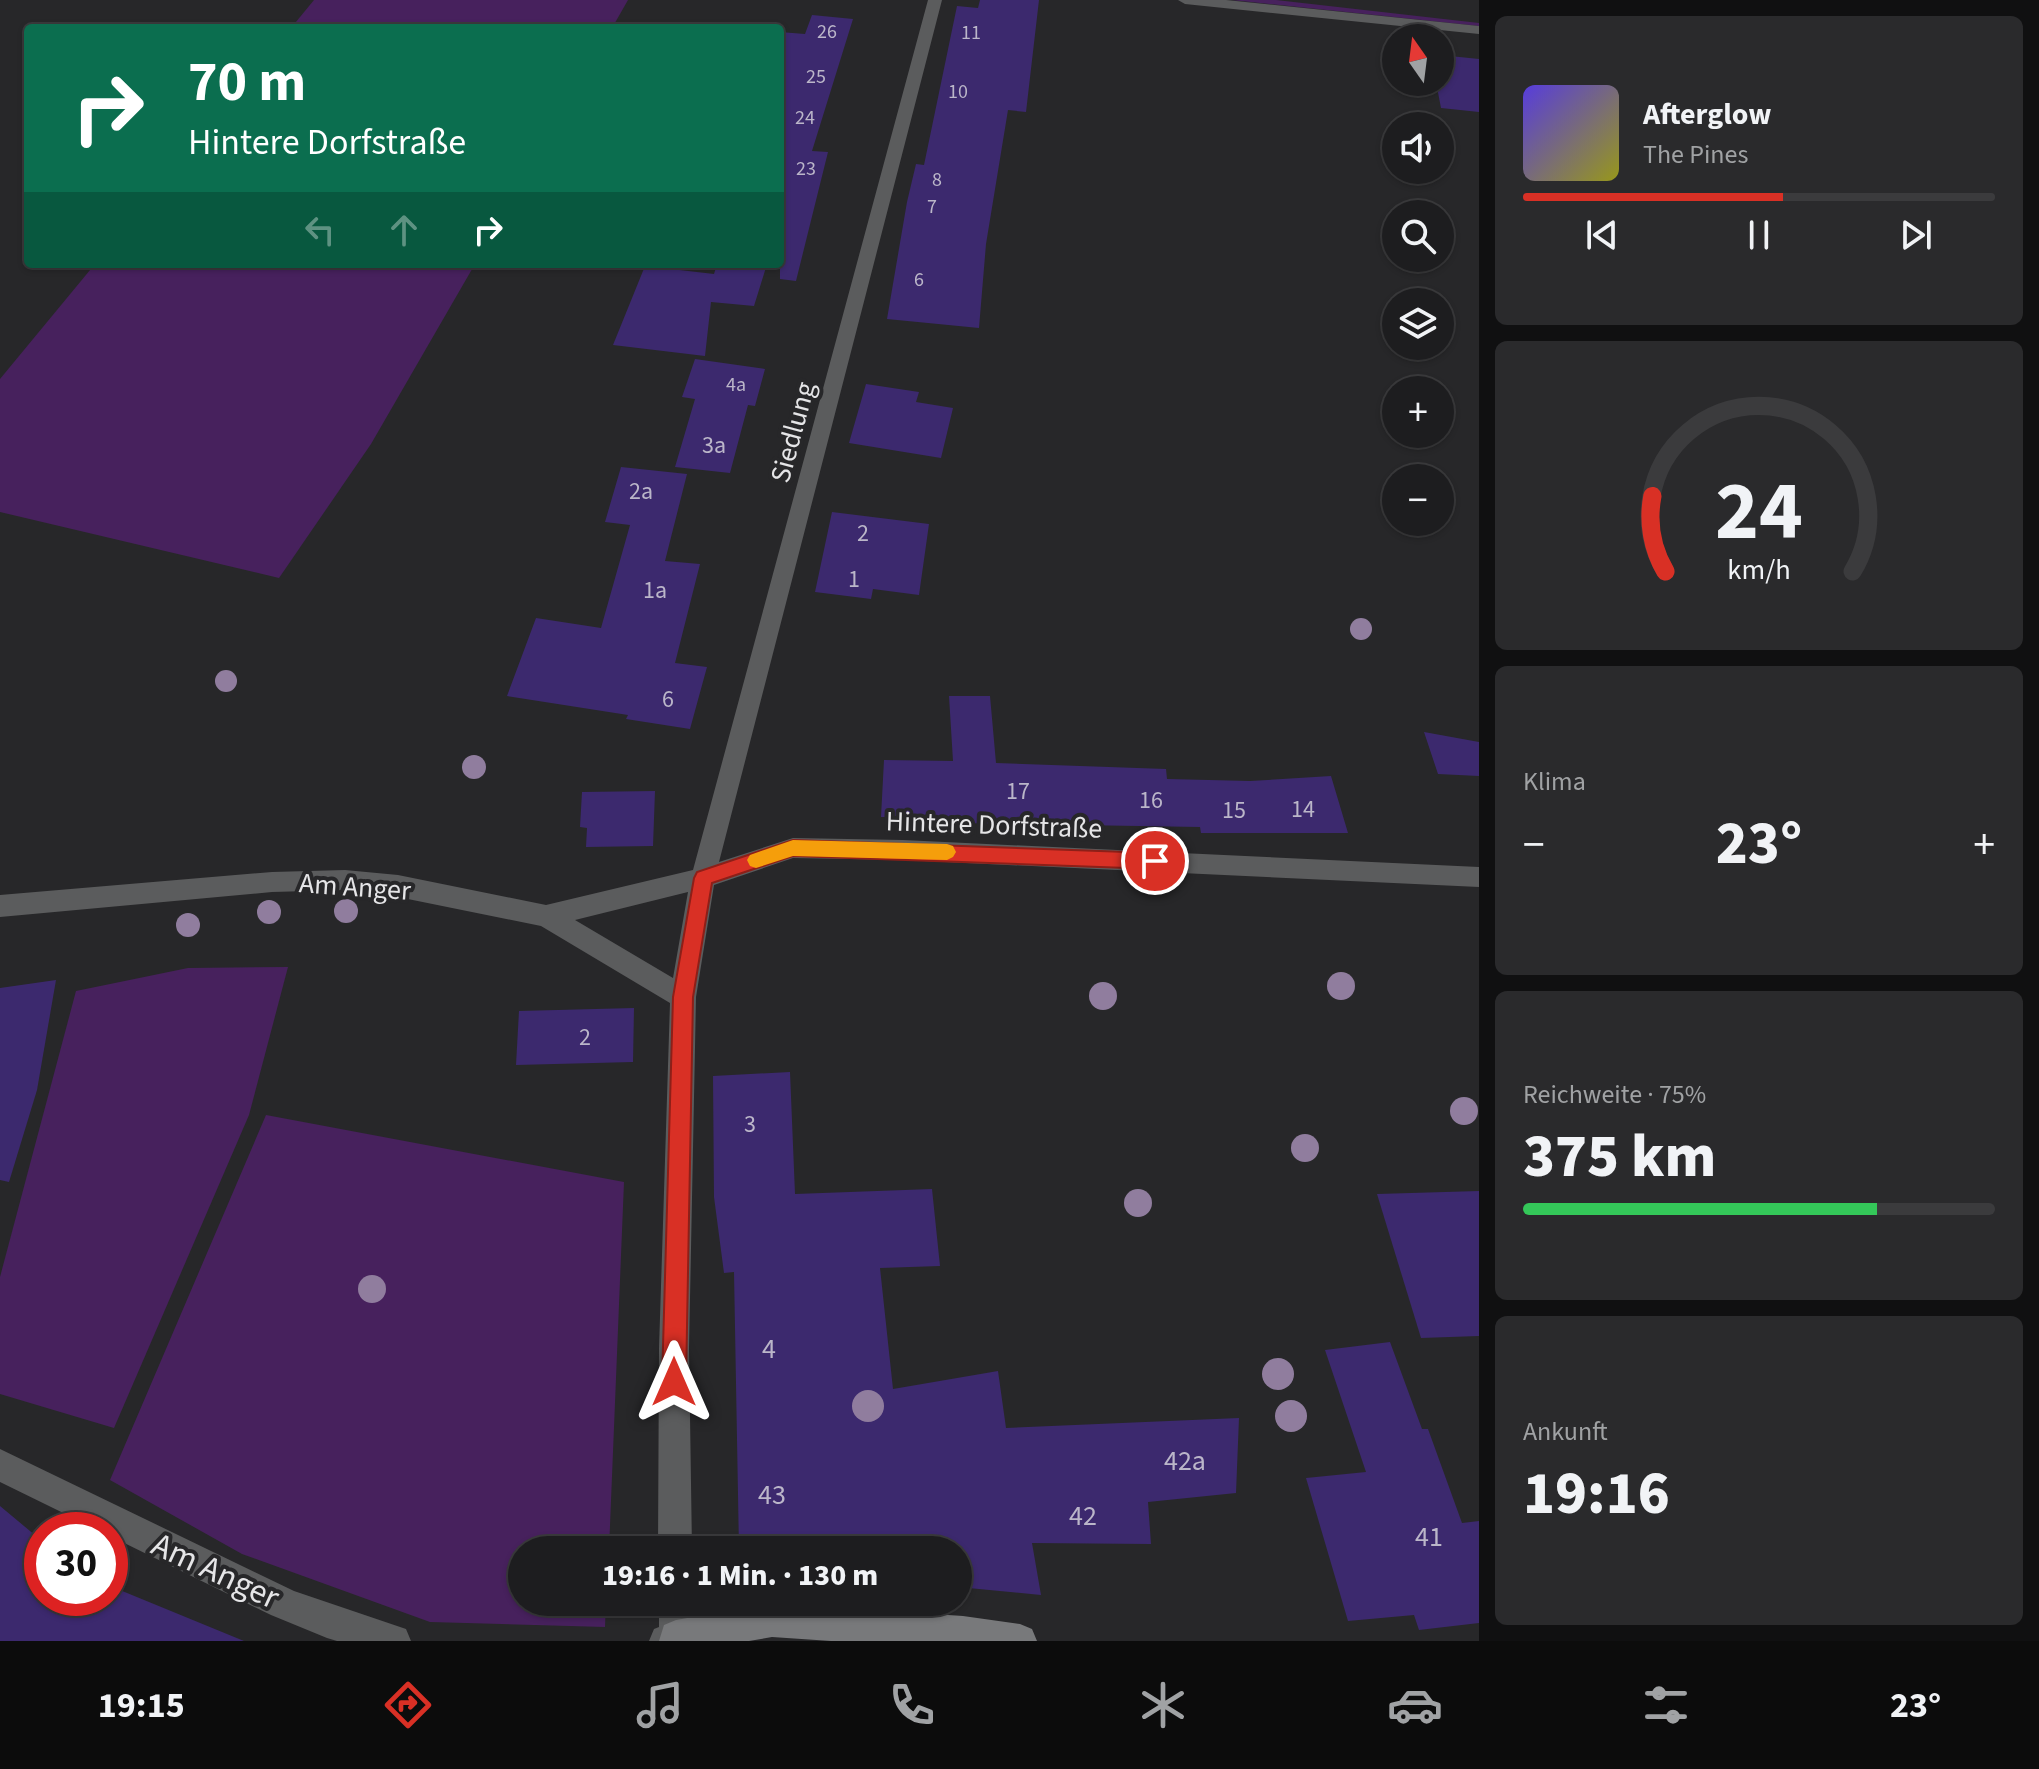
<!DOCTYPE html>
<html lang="de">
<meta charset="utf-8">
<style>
:root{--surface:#1d1d1f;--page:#2a2a2c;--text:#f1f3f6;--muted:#a0a2a4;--line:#3b3b3d;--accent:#d93025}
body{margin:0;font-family:"Source Sans 3",sans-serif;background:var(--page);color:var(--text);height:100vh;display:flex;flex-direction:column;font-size:30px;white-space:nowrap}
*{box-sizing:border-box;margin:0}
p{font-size:26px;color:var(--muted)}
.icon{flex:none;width:44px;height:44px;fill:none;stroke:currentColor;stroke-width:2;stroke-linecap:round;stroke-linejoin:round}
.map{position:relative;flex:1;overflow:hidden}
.details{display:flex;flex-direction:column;gap:16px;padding:16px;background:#101011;width:560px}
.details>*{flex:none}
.top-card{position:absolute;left:24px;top:24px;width:760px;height:244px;border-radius:8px;box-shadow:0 2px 6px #0004,0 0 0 2px var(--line);background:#0b6e4f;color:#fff;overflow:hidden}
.needle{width:52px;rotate:346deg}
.fabs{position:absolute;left:1382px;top:24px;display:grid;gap:16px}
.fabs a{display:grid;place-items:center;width:72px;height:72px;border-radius:50%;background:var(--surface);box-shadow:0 2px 6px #0004,0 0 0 2px var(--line);font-size:40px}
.speed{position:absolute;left:24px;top:1512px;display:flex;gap:16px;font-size:40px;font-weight:700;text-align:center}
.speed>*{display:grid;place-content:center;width:104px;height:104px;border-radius:50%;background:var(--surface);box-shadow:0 2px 6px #0004,0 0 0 2px var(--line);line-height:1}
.speed .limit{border:12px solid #d22;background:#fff;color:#111}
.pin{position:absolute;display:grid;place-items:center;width:68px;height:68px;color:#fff;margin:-34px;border:4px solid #fff;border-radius:50%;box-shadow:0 2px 8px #0007}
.me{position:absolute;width:88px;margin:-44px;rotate:0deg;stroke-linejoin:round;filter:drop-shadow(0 0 6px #0008)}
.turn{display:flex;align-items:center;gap:28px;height:168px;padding:0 32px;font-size:36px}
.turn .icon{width:104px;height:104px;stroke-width:2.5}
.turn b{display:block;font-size:56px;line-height:68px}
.lanes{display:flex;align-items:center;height:76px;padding:0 32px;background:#0003;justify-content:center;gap:40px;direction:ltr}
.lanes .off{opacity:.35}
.big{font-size:60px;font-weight:800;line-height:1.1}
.details .widget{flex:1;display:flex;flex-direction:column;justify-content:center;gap:12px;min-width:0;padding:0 28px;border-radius:12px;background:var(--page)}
.details .dial{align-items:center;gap:0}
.dial svg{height:208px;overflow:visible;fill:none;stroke:var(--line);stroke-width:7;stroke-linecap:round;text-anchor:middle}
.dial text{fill:var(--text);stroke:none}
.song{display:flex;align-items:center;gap:24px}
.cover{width:96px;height:96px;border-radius:12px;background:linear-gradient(135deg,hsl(250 70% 55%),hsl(60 70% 35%))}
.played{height:8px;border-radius:4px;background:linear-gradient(90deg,var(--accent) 55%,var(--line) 55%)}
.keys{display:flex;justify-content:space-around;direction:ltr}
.heat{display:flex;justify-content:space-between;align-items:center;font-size:44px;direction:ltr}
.charge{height:12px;border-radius:6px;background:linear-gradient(90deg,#34c759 75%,var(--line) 0)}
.trip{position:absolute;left:508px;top:1536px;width:464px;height:80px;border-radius:40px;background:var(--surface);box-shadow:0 2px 6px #0004,0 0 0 2px var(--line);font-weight:800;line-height:80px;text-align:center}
.tabs{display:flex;height:128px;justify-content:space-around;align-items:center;background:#0c0c0c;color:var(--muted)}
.tabs .icon{width:56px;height:56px}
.tabs .on{color:var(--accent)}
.tabs b{font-size:36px;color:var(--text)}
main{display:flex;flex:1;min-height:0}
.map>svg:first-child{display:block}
.green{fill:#47215d}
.building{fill:#3c296e}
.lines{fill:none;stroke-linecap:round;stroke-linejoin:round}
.street{fill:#5b5c5d;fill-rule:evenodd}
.secondary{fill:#78797b;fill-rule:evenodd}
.tree{fill:#907d9e}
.route{fill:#d93025;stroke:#8d1f18;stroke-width:2}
.slow{fill:#f59e0b}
.labels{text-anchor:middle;stroke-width:8;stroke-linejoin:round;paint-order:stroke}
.far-number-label{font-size:20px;fill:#bbb6c9}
.number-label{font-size:24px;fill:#bbb6c9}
.street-label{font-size:28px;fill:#e5e5e7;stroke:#272729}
.near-number-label{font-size:28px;fill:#bbb6c9}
.near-street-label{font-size:34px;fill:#e5e5e7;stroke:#272729}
</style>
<main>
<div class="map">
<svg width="1479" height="1641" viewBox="0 0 1479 1641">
<rect width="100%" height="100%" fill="#272729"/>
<g class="green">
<polygon points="314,0 628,0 612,28 291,28"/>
<polygon points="1232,0 1276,0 1479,23 1479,26"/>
<polygon points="95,264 475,264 371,444 279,578 0,512 0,379"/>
<polygon points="288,967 249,1115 114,1428 0,1394 0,1277 76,991 188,968"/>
<polygon points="266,1115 624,1182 609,1550 522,1550 522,1602 606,1602 605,1627 430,1622 242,1554 110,1480"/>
</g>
<g class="building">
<polygon points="980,0 1039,0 1026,112 1008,110 986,244 979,328 887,319 907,202 916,164 924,165 957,6 978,8"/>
<polygon points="812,15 853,19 812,151 828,152 796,281 780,279 780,32 805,34"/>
<polygon points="1440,55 1479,59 1479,112 1441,108 1436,82 1440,82"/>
<polygon points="717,264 767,264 754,306 711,302 705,356 613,345 645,266 714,274"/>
<polygon points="695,359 765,369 755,406 748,405 730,473 675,467 695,399 682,397"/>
<polygon points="866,384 919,392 916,402 953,408 941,458 849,443"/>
<polygon points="621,467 687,474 665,561 700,564 675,663 707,667 690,729 626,719 628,715 507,696 536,618 601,628 630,525 605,522"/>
<polygon points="832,512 929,524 919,595 873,589 871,599 815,592"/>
<polygon points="949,696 990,696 996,763 1166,769 1167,779 1250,781 1331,776 1348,833 1201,833 1200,827 956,823 956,818 881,817 884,760 953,761"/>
<polygon points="1424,732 1479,742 1479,776 1438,774"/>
<polygon points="655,791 653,846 586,847 587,828 580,827 582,792"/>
<polygon points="56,980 37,1090 9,1182 0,1180 0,988"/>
<polygon points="634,1008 633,1062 516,1065 519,1011"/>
<polygon points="790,1072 795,1194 932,1189 940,1266 880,1268 893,1389 998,1371 1006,1428 1239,1418 1236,1493 1148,1502 1151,1544 1032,1543 1041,1595 958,1587 958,1550 739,1550 734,1272 724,1273 714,1197 713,1076"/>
<polygon points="1479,1191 1479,1336 1421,1338 1377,1194"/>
<polygon points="1390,1342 1422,1429 1428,1429 1462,1523 1479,1521 1479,1623 1419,1630 1414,1615 1348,1621 1306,1478 1366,1472 1325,1350"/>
<polygon points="0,1506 42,1541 42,1598 110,1598 110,1586 244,1641 0,1641"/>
</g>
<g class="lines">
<g class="street">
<path d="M928 0H942L719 862 793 838 903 840 1479 867V887L903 860 793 858 714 885 696 997 689 1349 692 1550H658L659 1349 670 1003 541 926 398 897 345 890 272 892 0 917V895L272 872 345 870 398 875 546 905 693 870ZM688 892 673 978 575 920Z"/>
<polygon points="1178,0 1226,0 1479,26 1479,34 1185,4"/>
<polygon points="0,1449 294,1591 406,1629 411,1641 337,1641 327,1638 271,1615 110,1536 110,1530 98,1530 0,1482"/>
<polygon points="659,1602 693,1602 691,1641 649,1641 654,1629 659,1627"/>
</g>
<polygon class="secondary" points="772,1603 963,1616 1020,1624 1032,1629 1037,1641 831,1641 772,1637 749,1641 659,1641 664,1625 676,1620"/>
</g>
<g class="tree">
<circle cx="1361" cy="629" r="11"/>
<circle cx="226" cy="681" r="11"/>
<circle cx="474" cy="767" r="12"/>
<circle cx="346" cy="911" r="12"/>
<circle cx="269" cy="912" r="12"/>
<circle cx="188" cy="925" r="12"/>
<circle cx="1341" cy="986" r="14"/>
<circle cx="1103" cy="996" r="14"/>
<circle cx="1464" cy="1111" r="14"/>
<circle cx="1305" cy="1148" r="14"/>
<circle cx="1138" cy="1203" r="14"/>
<circle cx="372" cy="1289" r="14"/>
<circle cx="1278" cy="1374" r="16"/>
<circle cx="868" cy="1406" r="16"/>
<circle cx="1291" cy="1416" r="16"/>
</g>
<polygon class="route" points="793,840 1155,853 1161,856 1164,861 1161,866 1155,869 793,856 712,883 693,997 686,1382 682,1391 674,1394 666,1391 662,1382 673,997 694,878 697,872"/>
<polygon class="slow" points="793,840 947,844 953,846 956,852 953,857 947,860 793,856 756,868 750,866 747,860 750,855"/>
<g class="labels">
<g class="far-number-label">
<text x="827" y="38">26</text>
<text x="971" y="39">11</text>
<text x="816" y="83">25</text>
<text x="958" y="98">10</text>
<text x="805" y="124">24</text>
<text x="806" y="175">23</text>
<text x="937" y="186">8</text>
<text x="932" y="213">7</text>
<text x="919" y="286">6</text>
<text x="736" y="391">4a</text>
</g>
<g class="number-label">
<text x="714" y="453">3a</text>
<text x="641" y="499">2a</text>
<text x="863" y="541">2</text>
<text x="854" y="587">1</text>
<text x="655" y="598">1a</text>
<text x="668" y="707">6</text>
<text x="1018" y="799">17</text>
<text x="1151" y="808">16</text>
<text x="1303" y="817">14</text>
<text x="1234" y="818">15</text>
<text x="585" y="1045">2</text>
<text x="750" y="1132">3</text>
</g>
<g class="street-label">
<text transform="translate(792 432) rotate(-75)" y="10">Siedlung</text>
<text transform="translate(994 824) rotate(2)" y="10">Hintere Dorfstraße</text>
<text transform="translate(355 886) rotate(4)" y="10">Am Anger</text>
</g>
<g class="near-number-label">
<text x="769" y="1358">4</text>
<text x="1185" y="1470">42a</text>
<text x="772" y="1504">43</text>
<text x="1083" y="1525">42</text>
<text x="1429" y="1546">41</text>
</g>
<g class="near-street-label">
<text transform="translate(216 1570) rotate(25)" y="12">Am Anger</text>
</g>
</g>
</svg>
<div class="fabs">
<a><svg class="needle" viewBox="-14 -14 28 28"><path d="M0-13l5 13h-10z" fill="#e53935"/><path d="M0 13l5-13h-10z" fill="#a0a2a4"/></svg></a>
<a><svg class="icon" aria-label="sound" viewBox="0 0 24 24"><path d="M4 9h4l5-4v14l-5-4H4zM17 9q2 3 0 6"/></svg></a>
<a><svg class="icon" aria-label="search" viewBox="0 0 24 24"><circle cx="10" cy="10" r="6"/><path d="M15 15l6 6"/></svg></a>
<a><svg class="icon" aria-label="layers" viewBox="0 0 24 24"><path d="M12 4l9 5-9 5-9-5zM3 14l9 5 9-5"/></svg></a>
<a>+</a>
<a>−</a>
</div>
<div class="speed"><div class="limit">30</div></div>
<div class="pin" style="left:1155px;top:861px;background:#d93025"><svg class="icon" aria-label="arrive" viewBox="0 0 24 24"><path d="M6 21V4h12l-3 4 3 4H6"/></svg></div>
<svg class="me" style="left:674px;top:1382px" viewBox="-20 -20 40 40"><path d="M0-17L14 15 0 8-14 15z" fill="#d93025" stroke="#fff" stroke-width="4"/></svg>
<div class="trip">19:16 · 1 Min. · 130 m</div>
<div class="top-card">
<div class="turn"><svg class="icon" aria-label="right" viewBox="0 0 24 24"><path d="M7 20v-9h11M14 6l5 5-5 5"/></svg><div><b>70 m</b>Hintere Dorfstraße</div></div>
<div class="lanes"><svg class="icon off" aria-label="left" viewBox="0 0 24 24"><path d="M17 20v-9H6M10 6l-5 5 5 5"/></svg><svg class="icon off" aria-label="ahead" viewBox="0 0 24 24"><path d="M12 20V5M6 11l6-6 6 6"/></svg><svg class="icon" aria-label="right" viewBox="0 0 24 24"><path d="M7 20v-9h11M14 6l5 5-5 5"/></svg></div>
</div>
</div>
<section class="details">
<div class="widget">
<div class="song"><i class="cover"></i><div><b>Afterglow</b><p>The Pines</p></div></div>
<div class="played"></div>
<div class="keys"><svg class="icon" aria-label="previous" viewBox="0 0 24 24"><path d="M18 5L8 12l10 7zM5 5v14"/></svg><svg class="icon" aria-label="pause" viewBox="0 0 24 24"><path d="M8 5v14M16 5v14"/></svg><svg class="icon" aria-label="next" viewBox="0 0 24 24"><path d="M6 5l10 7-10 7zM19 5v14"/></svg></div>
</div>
<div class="widget dial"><svg viewBox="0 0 100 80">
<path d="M14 69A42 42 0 1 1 86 69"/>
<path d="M14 69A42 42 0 0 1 9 40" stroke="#d93025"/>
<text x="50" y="56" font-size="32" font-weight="700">24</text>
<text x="50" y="72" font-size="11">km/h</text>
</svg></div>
<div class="widget"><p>Klima</p>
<div class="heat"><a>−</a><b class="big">23°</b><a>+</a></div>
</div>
<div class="widget"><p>Reichweite · 75%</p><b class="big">375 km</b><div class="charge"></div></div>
<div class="widget"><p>Ankunft</p><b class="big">19:16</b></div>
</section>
</main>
<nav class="tabs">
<b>19:15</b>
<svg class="icon on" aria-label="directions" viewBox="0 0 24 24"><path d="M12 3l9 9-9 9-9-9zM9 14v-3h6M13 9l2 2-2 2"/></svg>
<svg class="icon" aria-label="music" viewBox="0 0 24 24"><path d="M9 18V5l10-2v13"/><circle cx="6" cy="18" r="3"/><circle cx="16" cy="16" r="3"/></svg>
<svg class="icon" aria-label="phone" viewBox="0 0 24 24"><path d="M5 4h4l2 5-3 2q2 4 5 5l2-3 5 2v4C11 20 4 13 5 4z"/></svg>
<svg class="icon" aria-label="climate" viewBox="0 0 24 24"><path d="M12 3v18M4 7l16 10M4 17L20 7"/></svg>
<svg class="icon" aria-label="car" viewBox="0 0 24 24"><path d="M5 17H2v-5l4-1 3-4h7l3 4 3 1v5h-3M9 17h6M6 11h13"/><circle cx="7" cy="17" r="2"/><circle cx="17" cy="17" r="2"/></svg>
<svg class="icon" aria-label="filters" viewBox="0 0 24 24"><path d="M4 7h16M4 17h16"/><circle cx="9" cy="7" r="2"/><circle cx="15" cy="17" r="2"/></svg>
<b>23°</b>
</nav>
